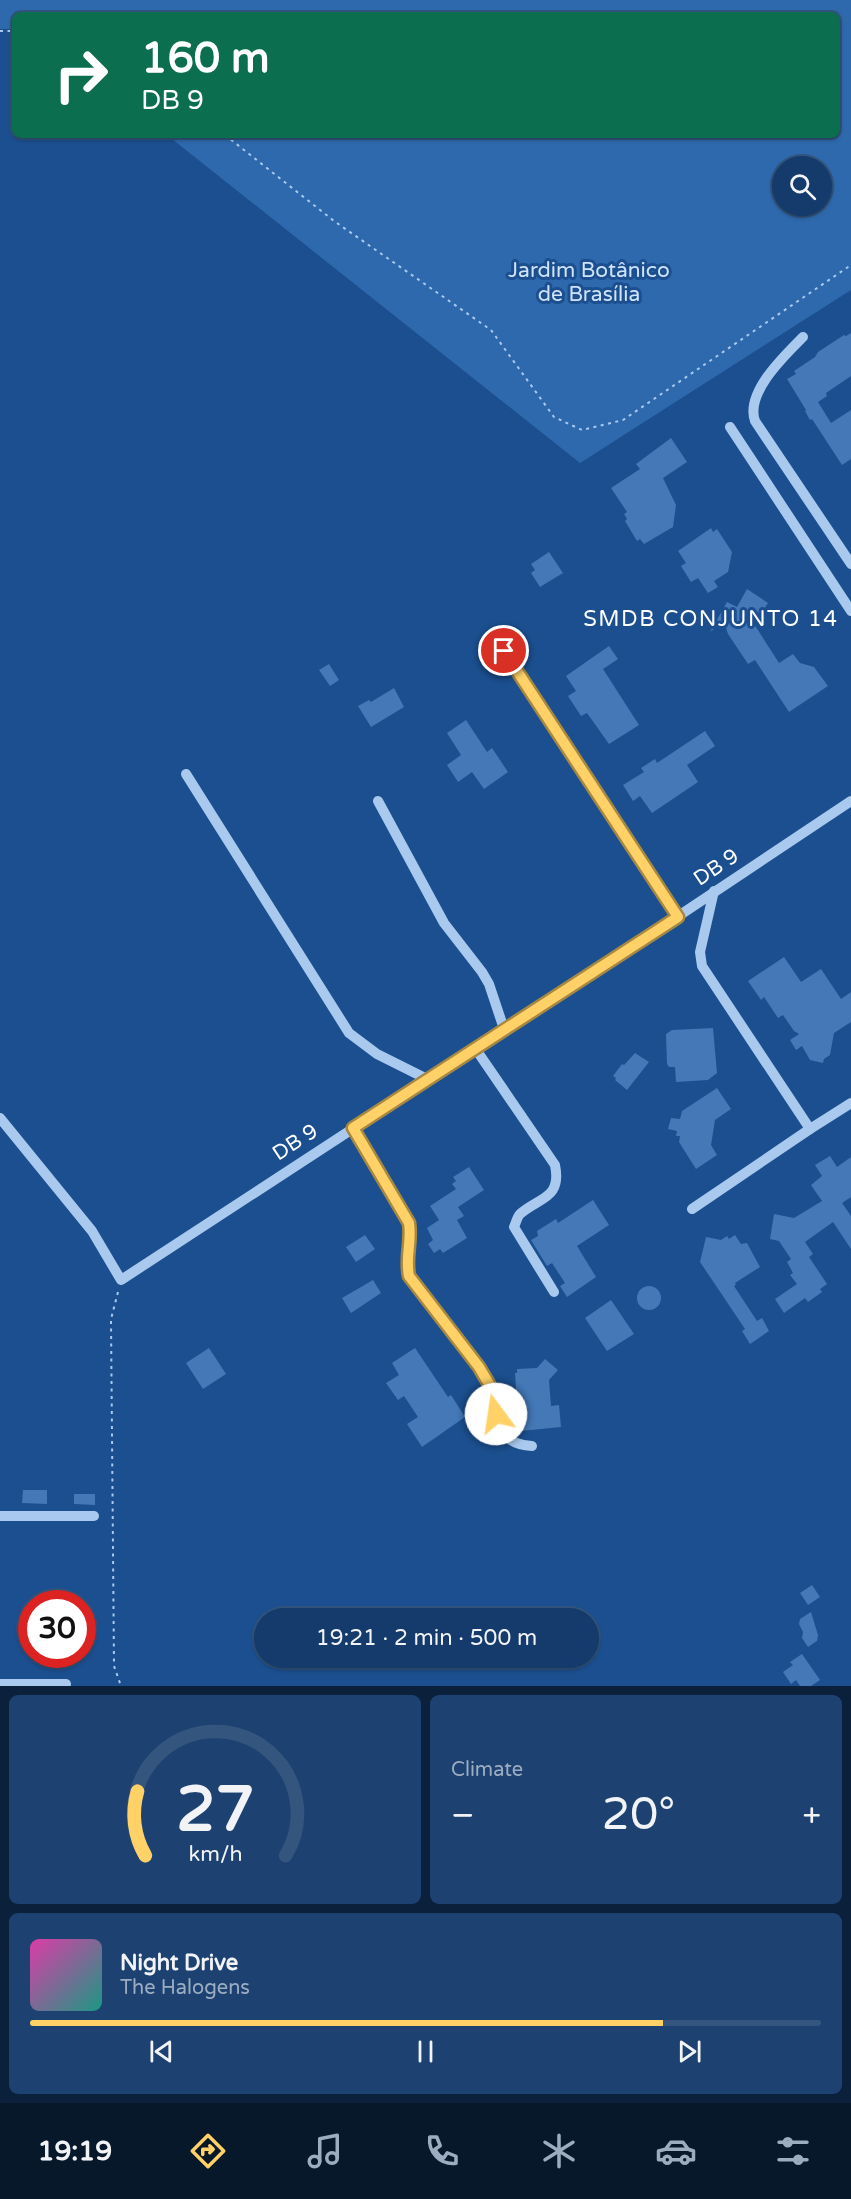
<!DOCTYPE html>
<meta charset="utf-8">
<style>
:root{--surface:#143b6b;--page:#1d4271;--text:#f1f3f6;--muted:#9dadc1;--line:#33557e;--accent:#ffd166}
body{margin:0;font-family:"Varela Round",sans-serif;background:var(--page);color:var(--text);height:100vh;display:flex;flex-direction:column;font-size:22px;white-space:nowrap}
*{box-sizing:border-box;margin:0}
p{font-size:20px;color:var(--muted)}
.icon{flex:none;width:33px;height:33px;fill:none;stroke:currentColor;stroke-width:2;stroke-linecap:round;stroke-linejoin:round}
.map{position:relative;height:1686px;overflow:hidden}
.side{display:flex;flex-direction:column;gap:9px;padding:9px;background:#0b203b;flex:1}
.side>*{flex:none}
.top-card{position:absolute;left:12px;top:12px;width:828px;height:126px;border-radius:9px;box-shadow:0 2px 4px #0004,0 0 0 2px var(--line);background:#0b6e4f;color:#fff;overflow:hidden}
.controls{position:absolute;left:772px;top:156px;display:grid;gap:12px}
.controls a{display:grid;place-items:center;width:60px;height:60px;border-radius:50%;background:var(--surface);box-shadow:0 2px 4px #0004,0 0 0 2px var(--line);font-size:30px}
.speed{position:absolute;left:18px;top:1590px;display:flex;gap:12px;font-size:30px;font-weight:700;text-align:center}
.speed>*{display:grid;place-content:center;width:78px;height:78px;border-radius:50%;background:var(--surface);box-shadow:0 2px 4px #0004,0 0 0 2px var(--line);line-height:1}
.speed .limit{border:9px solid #d22;background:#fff;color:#111}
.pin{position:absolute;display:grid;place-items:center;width:51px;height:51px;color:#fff;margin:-26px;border:3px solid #fff;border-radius:50%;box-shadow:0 2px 6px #0007}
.me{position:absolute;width:66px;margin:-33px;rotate:346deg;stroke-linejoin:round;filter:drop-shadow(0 0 4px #0008)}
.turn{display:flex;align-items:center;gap:21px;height:126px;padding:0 30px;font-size:27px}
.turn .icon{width:78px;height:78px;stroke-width:2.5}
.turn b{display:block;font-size:42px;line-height:51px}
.big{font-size:45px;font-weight:600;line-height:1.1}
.side .card{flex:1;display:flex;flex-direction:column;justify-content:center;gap:9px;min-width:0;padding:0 21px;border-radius:9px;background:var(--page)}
.side .dial{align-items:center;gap:0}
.dial svg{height:156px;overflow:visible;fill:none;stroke:var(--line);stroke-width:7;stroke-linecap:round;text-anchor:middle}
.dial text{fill:var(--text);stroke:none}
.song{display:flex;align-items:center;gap:18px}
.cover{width:72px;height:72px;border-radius:9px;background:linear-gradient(135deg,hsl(320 70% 55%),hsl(170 70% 35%))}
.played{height:6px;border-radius:3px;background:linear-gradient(90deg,var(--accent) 80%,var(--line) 80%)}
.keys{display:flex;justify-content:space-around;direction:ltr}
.heat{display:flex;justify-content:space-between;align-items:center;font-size:33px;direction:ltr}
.side .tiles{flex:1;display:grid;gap:9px;grid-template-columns:1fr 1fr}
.card:last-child{grid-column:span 2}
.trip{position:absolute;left:254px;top:1608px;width:345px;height:60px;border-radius:30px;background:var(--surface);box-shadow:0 2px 4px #0004,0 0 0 2px var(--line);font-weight:600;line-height:60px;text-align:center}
.menu{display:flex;height:96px;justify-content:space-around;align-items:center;background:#08182b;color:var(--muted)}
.menu .icon{width:42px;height:42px}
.menu .active{color:var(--accent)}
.menu b{font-size:27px;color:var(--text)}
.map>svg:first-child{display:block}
.green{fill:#2e69ad;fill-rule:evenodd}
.building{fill:#4478b7}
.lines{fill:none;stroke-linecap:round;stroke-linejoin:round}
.path{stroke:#a9c9ee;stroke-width:2;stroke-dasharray:3 4.5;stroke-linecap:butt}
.minor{stroke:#a9c9ee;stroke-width:10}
.route-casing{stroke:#a68842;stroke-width:15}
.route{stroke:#ffd166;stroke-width:10}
.labels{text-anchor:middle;stroke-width:6;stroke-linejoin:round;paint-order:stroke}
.park-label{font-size:21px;fill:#cfe3fa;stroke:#1b4f8f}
.street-label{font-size:21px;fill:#fff;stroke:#1b4f8f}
.neighbourhood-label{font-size:22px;letter-spacing:1.5px;fill:#fff;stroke:#1b4f8f}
</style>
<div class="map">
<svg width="851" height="1686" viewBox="0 0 851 1686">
<rect width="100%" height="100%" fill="#1b4f8f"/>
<path class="green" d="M0 0H851V290L580 463 167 135H837V15H15V29H0ZM783 166H822V206H783Z"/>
<g class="building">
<polygon points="851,333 851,376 826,393 827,396 818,402 831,423 851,410 851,459 842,465 812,419 810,420 805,411 806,410 787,379 796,374 794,371 815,357 818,352 844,335 846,336"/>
<polygon points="671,438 687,462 663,478 676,505 673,527 644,544 640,539 637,541 625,521 627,519 624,514 627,512 611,488 640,469 636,464"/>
<polygon points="711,528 713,532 717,529 732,552 728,572 714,581 718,587 708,593 698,578 691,582 681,566 686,563 678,551"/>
<polygon points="549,552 563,573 540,587 531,573 535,570 531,564"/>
<polygon points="747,589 768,603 754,624 779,663 793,654 800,663 814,667 828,686 789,712 755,660 748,664 728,634 724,622 710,632 727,602 737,607"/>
<polygon points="609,646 618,659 603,669 639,725 609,744 587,713 581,716 568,696 576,691 566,676"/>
<polygon points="329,664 339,680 330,686 319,670"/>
<polygon points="394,688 404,707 371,727 358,706 369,700 371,702"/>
<polygon points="466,720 487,752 492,748 508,772 484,789 472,772 458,782 447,765 461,755 447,733"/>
<polygon points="705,731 715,746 687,765 698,782 652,813 640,796 633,801 623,785 644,772 641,768 655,759 657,763"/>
<polygon points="784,957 801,982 821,969 841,999 851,992 851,1022 834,1033 830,1055 824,1059 823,1063 810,1060 802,1046 796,1050 790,1040 799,1034 794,1031 783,1015 778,1018 764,997 761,1000 748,981"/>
<polygon points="713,1028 717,1073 708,1080 676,1082 675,1067 669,1067 667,1064 666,1034 672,1030"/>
<polygon points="635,1053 649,1062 627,1090 615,1080 616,1078 613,1076 622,1064 624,1065"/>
<polygon points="717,1088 731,1109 715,1120 711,1145 717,1155 696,1169 679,1142 680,1136 676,1136 677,1131 668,1129 671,1118 680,1119 682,1111"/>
<polygon points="830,1156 837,1167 851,1157 851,1197 842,1203 851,1216 851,1249 833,1222 805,1242 813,1254 809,1257 827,1284 820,1289 822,1292 808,1302 805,1298 784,1313 775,1299 797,1284 790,1275 793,1273 787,1262 791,1259 779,1241 770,1239 774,1214 794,1218 822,1201 811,1185 822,1176 815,1165"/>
<polygon points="469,1167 484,1190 458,1207 464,1216 457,1220 467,1238 443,1253 440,1249 434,1253 428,1244 433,1240 427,1228 439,1220 430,1206 456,1189 452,1184 456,1181 453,1177"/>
<polygon points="593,1200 609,1225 577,1246 596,1277 567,1297 560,1286 565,1283 552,1263 547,1266 531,1240 538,1236 537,1231 556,1219 558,1223"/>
<polygon points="365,1235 375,1249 356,1262 346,1247"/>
<polygon points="735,1235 741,1244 747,1243 760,1267 735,1283 736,1285 734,1286 757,1321 762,1318 769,1331 750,1344 742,1331 745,1329 700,1262 706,1237 721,1240 727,1236 729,1239"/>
<polygon points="373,1280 381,1293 351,1313 342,1298"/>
<circle cx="649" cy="1298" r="12"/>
<polygon points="611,1300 634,1334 607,1351 585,1318"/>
<polygon points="209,1348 226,1374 203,1389 186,1363"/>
<polygon points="415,1348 448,1397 451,1395 465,1417 422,1447 407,1424 418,1417 404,1396 398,1400 386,1383 399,1375 392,1363"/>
<polygon points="545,1359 558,1370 549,1380 551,1406 559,1405 561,1427 521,1431 520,1423 511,1424 511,1419 506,1418 505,1412 509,1406 517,1405 515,1373 517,1373 517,1369 537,1368"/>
<polygon points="23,1490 47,1490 47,1504 22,1503"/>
<polygon points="74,1494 95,1494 95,1505 74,1504"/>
<polygon points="812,1585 820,1597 808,1605 800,1593"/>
<polygon points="811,1612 818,1635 817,1641 808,1647 802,1638 803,1632 799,1624 800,1619"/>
<polygon points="802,1654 820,1680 811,1686 800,1686 796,1680 791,1684 783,1672 793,1665 790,1662"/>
</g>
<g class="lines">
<g class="path">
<polyline points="0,31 15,31"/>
<polyline points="225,135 334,221 491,330 554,417 582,430 623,420 851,265"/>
<polyline points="118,1292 111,1319 114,1666 121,1686"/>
</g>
<g class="minor">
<path d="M803 337C784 356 745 393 755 421L851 564"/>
<polyline points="730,427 851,611"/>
<polyline points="504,651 677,917"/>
<polyline points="186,774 349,1033 377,1054 427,1079"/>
<polyline points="378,801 444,923 482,972 489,984 504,1029"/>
<polyline points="714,891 700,952 702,966 810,1129 851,1103"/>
<path d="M475 1048 555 1165C562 1199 539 1197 520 1214 517 1217 516 1223 514 1227L554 1292"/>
<polyline points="0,1118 92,1231 121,1280 677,917 851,801"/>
<path d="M353 1128 409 1223C412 1241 405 1258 409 1276 433 1314 471 1343 489 1384 501 1412 491 1444 532 1446"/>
<polyline points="692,1209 810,1129"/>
<polyline points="0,1516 94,1516"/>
<polyline points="0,1684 66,1684"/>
</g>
</g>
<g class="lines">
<defs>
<path id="route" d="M496 1414 489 1384 479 1367 409 1276C405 1258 412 1241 409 1223L353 1128 678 917 504 651"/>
</defs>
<use href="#route" class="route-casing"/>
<use href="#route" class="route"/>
</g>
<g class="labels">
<g class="park-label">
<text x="589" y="277">Jardim Botânico<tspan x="589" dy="24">de Brasília</tspan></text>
</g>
<g class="street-label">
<text transform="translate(716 867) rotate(-34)" y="7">DB 9</text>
<text transform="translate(295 1142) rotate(-33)" y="7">DB 9</text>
</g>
<g class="neighbourhood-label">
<text x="711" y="626">SMDB CONJUNTO 14</text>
</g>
</g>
</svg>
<div class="controls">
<a><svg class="icon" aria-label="search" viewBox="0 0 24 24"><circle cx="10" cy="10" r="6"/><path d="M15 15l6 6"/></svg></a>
</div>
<div class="speed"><div class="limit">30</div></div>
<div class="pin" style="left:504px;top:651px;background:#d93025"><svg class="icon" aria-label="arrive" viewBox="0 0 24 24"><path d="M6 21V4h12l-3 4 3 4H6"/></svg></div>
<svg class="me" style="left:496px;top:1414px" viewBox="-20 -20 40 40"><circle r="19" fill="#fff"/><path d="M0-13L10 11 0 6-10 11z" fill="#ffd166"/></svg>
<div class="trip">19:21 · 2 min · 500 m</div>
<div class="top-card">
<div class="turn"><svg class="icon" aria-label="right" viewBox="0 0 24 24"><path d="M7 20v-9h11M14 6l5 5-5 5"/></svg><div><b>160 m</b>DB 9</div></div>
</div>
</div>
<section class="side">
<div class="tiles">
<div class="card dial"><svg viewBox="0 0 100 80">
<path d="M14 69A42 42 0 1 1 86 69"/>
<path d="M14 69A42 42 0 0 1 10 36" stroke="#ffd166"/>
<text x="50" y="56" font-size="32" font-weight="700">27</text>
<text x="50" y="72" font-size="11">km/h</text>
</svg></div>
<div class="card"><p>Climate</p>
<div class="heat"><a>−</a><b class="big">20°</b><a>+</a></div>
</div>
<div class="card">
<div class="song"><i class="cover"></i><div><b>Night Drive</b><p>The Halogens</p></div></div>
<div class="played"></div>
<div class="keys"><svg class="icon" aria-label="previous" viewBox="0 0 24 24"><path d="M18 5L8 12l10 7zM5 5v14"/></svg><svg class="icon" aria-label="pause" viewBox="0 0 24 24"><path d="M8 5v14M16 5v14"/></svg><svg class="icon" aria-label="next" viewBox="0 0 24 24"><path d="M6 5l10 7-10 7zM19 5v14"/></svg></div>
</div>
</div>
</section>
<nav class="menu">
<b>19:19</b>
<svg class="icon active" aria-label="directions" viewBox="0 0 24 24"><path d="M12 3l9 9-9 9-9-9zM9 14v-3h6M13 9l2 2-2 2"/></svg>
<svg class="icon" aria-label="music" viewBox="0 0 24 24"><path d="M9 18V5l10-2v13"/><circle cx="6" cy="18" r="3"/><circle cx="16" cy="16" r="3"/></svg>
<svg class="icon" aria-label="phone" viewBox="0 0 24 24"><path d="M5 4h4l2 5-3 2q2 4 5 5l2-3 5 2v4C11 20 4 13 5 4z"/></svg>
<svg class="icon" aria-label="climate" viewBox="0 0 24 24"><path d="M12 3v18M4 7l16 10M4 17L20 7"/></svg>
<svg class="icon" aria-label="car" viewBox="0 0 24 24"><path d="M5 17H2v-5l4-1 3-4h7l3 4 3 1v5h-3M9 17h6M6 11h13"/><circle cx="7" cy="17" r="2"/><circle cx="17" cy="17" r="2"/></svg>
<svg class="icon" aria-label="filters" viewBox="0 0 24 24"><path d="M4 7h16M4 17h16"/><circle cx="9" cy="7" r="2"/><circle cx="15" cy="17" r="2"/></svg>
</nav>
